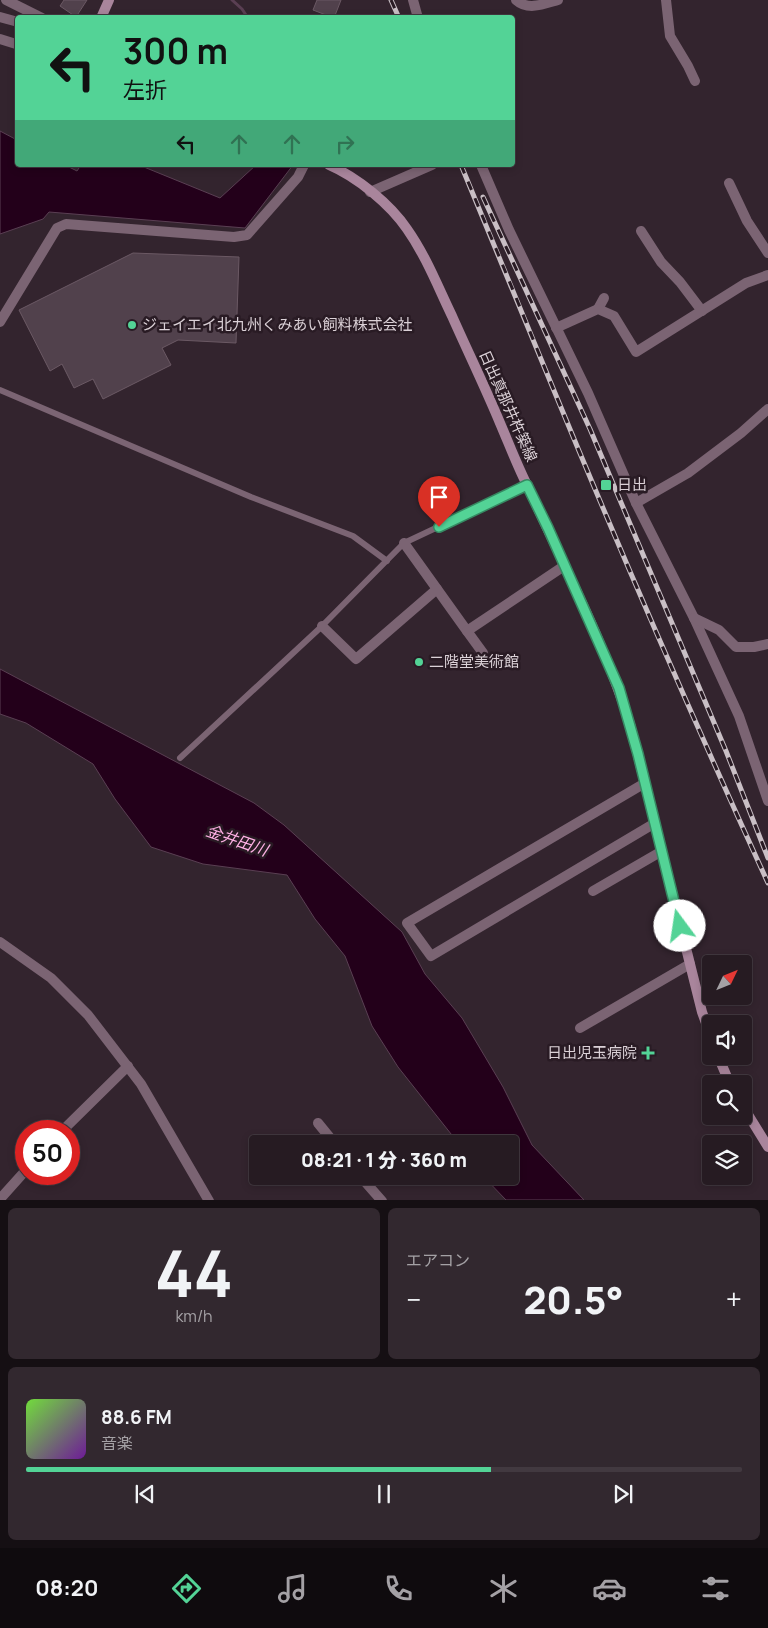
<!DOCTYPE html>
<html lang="ja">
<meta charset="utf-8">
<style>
:root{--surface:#261b22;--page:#32282f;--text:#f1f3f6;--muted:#a4a1a5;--line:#423940;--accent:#53d396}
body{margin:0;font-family:Manrope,"Noto Sans JP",sans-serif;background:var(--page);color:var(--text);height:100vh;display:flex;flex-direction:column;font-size:19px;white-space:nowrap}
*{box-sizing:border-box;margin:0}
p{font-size:16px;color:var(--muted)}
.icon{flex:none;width:28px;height:28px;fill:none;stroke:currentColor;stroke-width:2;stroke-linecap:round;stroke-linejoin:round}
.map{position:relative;height:1200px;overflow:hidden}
.details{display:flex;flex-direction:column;gap:8px;padding:8px;background:#150f13;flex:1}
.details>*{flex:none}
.guide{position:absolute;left:15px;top:15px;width:500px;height:152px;border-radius:5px;box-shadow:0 2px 8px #0003,0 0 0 1px var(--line);background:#53d396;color:#111;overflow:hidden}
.needle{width:32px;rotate:47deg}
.controls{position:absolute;left:702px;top:955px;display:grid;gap:10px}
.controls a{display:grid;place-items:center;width:50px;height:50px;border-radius:5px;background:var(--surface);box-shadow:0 2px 8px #0003,0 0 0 1px var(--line);font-size:25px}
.speed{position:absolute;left:15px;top:1120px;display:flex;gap:10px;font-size:25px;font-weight:700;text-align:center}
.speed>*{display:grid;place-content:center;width:65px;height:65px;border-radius:50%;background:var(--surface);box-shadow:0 2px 8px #0003,0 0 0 1px var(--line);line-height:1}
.speed .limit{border:8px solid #d22;background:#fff;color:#111}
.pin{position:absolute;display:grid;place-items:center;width:42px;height:42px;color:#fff;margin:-51px -21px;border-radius:50% 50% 50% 0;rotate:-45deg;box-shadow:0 0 5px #0007}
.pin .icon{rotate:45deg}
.me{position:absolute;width:55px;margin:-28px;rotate:346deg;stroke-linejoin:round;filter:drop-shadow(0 0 4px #0008)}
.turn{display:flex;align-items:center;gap:18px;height:105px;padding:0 25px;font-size:22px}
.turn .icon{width:65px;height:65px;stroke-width:2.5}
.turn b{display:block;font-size:35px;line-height:42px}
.lanes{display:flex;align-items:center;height:48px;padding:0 25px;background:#0003;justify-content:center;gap:25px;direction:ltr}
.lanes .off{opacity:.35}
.big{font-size:38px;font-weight:800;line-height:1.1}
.details .tile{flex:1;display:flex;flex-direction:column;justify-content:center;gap:8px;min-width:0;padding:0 18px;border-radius:8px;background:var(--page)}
.details .dial{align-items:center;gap:0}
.dial b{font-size:65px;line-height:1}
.song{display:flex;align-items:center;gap:15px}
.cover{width:60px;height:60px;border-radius:8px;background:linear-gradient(135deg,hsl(100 70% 55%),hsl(280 70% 35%))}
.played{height:5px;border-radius:2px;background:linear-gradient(90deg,var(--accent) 65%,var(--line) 65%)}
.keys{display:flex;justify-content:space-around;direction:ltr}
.heat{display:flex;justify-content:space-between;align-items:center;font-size:28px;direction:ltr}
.details .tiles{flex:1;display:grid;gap:8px;grid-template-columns:1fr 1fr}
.tile:last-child{grid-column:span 2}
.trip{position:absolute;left:249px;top:1135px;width:270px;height:50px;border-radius:5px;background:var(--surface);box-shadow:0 2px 8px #0003,0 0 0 1px var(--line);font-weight:800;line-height:50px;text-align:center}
.dock{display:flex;height:80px;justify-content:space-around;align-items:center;background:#0f0b0e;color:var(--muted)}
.dock .icon{width:35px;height:35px}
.dock .current{color:var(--accent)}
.dock b{font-size:22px;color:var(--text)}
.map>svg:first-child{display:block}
.water{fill:#23001a;stroke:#5a3f53}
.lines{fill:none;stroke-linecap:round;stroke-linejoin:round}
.stream{stroke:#5a3f53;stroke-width:3}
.building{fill:#51414c;stroke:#6b5964}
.service{stroke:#7b6473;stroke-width:6}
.minor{stroke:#7b6473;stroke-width:10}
.tertiary{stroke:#7b6473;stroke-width:10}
.secondary{stroke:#a9859c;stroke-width:10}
.rail-casing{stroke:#c9bfc5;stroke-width:5}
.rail{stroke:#291b24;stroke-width:3;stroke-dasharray:9;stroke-linecap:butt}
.route-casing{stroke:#368962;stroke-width:12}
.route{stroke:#53d396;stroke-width:9}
.poi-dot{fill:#53d396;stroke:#291b24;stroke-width:2}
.labels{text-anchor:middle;stroke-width:5;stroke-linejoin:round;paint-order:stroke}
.poi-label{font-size:15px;fill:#dbd1d7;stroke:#291b24;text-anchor:start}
.street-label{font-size:15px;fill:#dbd1d7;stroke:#291b24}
.water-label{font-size:16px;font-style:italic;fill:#feb0e4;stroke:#291b24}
</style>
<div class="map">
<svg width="768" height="1201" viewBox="0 0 768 1201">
<rect width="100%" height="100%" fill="#33242e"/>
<g class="water">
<polygon points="0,131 17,140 18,165 65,165 77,171 81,165 139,165 220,198 256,165 293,165 245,228 49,212 43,219 0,234"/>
<polygon points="0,669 254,803 284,825 402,932 425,974 462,1018 503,1087 532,1145 584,1200 506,1200 483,1176 510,1176 510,1144 459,1144 398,1067 372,1026 345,956 315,919 287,875 203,864 151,847 115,799 93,764 26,723 0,714"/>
</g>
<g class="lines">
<polyline class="stream" points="232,0 242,9 248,18"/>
</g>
<g class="building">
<polygon points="64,0 87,0 76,17 60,6"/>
<polygon points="317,0 341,0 334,18 313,10"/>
<polygon points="133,253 239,257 236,343 178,340 162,348 171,365 103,399 93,379 74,388 62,364 50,371 19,310"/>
</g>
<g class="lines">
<g class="service">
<polyline points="0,390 251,497 353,536 387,561"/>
<polyline points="180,758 320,628 404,543 527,485"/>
</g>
<g class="minor">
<polyline points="413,0 418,18"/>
<path d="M516 0C528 11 544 4 558 0"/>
<polyline points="666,0 670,36 688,66 695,81"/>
<polyline points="0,17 18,22"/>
<polyline points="0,39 16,44"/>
<polyline points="481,165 509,230 588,393 636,503 694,618 739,716 768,801"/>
<polyline points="729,183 747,221 768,253"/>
<polyline points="370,192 432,165"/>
<polyline points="641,231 661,262 680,282 702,311"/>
<polyline points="598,309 604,298"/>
<polyline points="556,328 598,309 614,316 636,352 746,283 768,275"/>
<polyline points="636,503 688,473 741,433 768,409"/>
<polyline points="404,543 467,631"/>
<polyline points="694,618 719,630 736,647 754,647 768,644"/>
<polyline points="322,626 356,659 437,589"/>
<polyline points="483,653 467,631 564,566"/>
<polyline points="645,783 407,923 431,956 655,823"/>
<polyline points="593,891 662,851"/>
<polyline points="580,1028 690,964"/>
<polyline points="318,1123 335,1144"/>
<polyline points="62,1131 128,1066"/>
<polyline points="360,1176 382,1201"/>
<polyline points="0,1199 26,1170"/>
</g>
<g class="tertiary">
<polyline points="6,0 42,18"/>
<polyline points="0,322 57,228 66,224 234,237 247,235 298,177 304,165"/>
<polyline points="0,942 51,978 88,1015 141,1084 209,1201"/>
</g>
<g class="secondary">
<polyline points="101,18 109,0"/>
<path d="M329 165C357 177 390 204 407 229 426 256 438 287 452 316 468 352 485 387 500 423 509 444 517 465 527 485 563 564 604 642 630 724L702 1012 711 1037"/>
<polyline points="718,1056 730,1084"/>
<polyline points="744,1108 768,1147"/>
</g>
<defs>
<g id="rail">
<polyline points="391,0 399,18"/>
<path d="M461 165C493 241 524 317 555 393 623 558 694 721 768 883"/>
<polyline points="483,197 590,429 726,751 768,858"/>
</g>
</defs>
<use href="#rail" class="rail-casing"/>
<use href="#rail" class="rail"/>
</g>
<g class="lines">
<defs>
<polyline id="route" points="439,527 527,485 548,528 619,688 638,754 680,926"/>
</defs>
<use href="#route" class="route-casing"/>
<use href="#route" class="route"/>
</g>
<g class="poi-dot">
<circle cx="132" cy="325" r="5"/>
<rect x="600" y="479" width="12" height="12" rx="2.5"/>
<circle cx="419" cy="662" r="5"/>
<path d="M645.5 1045.5h5v5h5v5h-5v5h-5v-5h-5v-5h5z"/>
</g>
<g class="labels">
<g class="poi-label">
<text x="142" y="330">ジェイエイ北九州くみあい飼料株式会社</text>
<text x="617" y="490">日出</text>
<text x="429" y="667">二階堂美術館</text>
<text x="637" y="1058" text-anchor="end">日出児玉病院</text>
</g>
<g class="street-label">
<text transform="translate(508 406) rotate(66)" y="5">日出真那井杵築線</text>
</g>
<g class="water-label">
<text transform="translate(237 840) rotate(19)" y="6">金井田川</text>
</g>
</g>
</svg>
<div class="controls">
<a><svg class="needle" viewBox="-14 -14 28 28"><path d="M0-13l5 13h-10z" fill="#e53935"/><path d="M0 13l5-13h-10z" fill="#a4a1a5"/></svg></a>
<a><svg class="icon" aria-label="sound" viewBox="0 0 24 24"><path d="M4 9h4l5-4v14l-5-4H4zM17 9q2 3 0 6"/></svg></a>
<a><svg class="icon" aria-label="search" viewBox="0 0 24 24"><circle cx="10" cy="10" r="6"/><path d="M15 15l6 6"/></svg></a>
<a><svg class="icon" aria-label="layers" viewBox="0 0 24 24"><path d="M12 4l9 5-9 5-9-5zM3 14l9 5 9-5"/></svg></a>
</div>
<div class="speed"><div class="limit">50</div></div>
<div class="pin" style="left:439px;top:527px;background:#d93025"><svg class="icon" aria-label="arrive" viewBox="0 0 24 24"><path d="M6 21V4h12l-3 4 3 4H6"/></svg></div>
<svg class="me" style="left:680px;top:926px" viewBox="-20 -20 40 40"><circle r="19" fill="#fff"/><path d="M0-13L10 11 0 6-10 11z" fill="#53d396"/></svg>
<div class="trip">08:21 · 1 分 · 360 m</div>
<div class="guide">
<div class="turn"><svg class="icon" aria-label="left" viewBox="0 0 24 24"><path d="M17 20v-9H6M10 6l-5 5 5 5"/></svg><div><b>300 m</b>左折</div></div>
<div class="lanes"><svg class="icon" aria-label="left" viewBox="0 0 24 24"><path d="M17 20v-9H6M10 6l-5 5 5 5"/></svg><svg class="icon off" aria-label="ahead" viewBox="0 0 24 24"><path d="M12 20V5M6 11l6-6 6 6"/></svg><svg class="icon off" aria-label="ahead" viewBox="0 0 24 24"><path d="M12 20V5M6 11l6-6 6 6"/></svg><svg class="icon off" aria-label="right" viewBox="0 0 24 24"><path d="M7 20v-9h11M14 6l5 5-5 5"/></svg></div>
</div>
</div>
<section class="details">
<div class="tiles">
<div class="tile dial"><b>44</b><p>km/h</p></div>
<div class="tile"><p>エアコン</p>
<div class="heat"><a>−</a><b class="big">20.5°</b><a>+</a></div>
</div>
<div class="tile">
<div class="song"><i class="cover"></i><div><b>88.6 FM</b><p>音楽</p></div></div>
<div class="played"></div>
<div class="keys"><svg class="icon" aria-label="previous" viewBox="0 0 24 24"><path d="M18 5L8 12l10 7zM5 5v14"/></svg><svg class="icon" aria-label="pause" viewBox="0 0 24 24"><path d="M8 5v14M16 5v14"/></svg><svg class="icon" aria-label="next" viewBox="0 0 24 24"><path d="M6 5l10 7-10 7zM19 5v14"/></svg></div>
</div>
</div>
</section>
<nav class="dock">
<b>08:20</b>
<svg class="icon current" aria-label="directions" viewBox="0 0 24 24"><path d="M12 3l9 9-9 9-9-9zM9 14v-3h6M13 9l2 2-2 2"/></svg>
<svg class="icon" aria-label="music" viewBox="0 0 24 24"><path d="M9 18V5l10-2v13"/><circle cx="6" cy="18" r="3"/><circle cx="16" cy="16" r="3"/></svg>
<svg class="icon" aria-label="phone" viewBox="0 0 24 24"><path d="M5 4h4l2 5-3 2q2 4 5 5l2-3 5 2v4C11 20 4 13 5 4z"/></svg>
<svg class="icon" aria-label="climate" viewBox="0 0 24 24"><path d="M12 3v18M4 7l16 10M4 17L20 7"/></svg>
<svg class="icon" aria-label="car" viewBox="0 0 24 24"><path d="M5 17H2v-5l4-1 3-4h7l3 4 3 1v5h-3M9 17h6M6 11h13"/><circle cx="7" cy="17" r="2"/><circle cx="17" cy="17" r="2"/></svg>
<svg class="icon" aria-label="filters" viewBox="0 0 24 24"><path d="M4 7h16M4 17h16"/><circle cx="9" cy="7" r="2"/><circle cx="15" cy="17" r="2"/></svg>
</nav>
